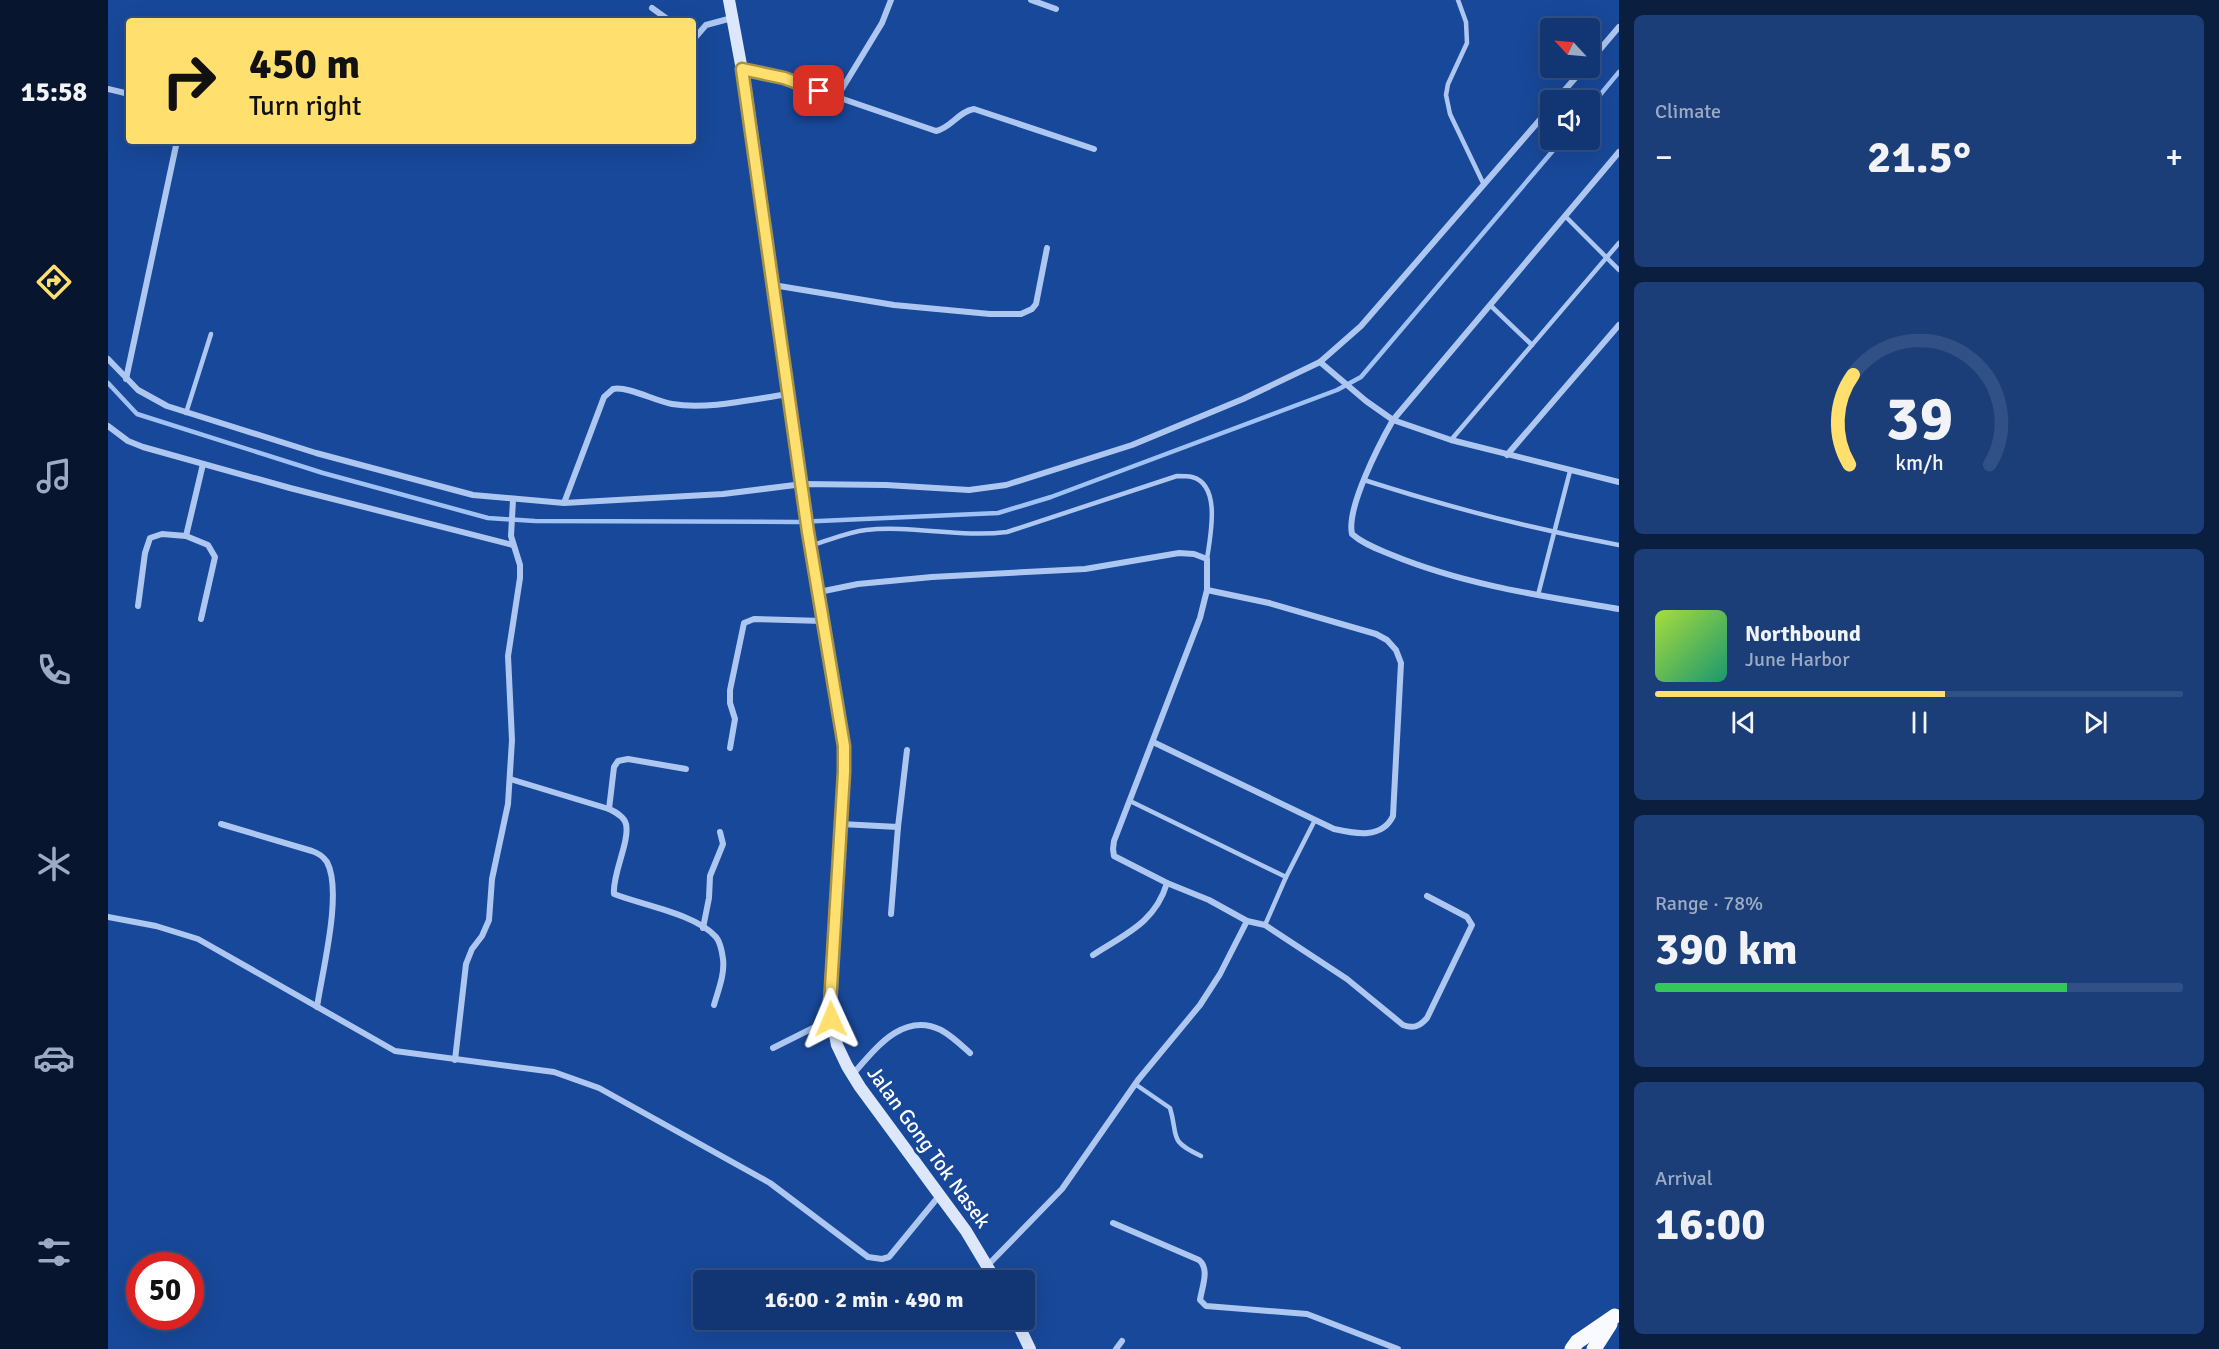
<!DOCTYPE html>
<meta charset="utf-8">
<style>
:root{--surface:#123673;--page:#1b3e78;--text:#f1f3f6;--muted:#9cabc4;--line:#315085;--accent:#ffdf6e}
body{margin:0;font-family:Signika,sans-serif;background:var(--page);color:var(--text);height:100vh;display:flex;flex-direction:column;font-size:22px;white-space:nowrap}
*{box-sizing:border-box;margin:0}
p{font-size:20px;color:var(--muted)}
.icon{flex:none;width:33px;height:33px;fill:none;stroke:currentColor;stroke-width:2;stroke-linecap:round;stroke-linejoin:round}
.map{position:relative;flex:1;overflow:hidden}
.sheet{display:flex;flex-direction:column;gap:15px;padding:15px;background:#0a1e3f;width:600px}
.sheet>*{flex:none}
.guide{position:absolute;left:18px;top:18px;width:570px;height:126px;border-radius:6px;box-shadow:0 6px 24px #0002,0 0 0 2px var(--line);background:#ffdf6e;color:#111;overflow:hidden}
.needle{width:39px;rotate:296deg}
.buttons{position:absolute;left:1432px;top:18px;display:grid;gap:12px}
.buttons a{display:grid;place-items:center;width:60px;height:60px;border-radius:6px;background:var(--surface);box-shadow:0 6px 24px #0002,0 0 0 2px var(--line);font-size:30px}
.speed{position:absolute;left:18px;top:1252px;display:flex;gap:12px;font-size:30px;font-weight:700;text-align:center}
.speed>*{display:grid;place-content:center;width:78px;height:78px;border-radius:50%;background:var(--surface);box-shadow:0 6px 24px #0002,0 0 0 2px var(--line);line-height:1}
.speed .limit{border:9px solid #d22;background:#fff;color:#111}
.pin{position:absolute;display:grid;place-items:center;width:51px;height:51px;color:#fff;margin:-26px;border-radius:12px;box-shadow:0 3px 9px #0006}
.me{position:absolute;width:66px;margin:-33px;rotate:359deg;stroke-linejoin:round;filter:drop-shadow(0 0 4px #0008)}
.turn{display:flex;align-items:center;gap:21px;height:126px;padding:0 24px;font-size:27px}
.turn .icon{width:78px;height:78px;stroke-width:2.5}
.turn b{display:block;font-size:42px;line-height:51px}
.big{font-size:45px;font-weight:700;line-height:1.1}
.sheet .widget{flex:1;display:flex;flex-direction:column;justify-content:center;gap:9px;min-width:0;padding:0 21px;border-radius:9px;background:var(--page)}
.sheet .dial{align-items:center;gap:0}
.dial svg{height:156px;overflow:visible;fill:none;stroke:var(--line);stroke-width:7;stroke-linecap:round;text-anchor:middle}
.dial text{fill:var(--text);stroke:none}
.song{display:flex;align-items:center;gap:18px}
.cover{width:72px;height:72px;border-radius:9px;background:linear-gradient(135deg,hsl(80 70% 55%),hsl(160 70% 35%))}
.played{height:6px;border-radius:3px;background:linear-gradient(90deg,var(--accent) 55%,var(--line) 55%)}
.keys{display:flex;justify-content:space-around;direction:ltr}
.heat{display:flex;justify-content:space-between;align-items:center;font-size:33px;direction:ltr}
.charge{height:9px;border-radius:4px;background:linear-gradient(90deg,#34c759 78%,var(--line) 0)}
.trip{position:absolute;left:585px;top:1270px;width:342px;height:60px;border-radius:6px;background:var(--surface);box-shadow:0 6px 24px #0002,0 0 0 2px var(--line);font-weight:700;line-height:60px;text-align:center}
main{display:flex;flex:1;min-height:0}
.menu{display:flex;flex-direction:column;width:108px;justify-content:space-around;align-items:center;background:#07162e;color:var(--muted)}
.menu .icon{width:42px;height:42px}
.menu .active{color:var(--accent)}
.menu b{font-size:27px;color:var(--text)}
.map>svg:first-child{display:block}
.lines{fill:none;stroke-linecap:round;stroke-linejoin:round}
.stream{stroke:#a0c1f4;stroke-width:4.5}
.service{stroke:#adc7f1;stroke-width:4.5}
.minor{stroke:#adc7f1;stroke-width:6}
.secondary{stroke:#dce7fc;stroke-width:12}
.primary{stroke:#f8faff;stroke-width:15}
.route-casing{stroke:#a69148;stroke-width:15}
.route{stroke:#ffdf6e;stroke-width:10}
.labels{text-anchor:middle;stroke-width:6;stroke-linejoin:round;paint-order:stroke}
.street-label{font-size:21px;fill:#fff;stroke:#184899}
</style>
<main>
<nav class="menu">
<b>15:58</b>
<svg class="icon active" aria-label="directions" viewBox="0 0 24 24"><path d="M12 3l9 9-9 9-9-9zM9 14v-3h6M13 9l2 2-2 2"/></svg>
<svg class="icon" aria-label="music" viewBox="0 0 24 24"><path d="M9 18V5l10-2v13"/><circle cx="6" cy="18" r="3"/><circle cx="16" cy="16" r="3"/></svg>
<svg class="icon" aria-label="phone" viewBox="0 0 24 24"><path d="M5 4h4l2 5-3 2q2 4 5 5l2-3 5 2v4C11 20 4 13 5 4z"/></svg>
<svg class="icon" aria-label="climate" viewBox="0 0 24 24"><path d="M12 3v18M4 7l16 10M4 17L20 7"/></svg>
<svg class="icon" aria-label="car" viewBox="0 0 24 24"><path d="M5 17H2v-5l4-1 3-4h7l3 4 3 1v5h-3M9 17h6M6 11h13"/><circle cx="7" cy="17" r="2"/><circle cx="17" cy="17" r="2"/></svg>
<svg class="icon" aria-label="filters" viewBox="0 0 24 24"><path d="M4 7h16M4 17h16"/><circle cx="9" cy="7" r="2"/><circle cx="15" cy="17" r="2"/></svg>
</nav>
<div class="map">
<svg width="1511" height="1349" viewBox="0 0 1511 1349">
<rect width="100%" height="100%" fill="#184899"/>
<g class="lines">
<g class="stream">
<polyline points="1482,107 1511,72"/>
<polyline points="0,383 29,414 215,473 380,518 427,521 689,522 890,513 943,497 1229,390 1253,377 1454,140"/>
</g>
<g class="service">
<polyline points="1350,0 1358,22 1359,43 1340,84 1338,95 1342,114 1376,185"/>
<polyline points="1457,216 1511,270"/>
<polyline points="1382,305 1424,345"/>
<polyline points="78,413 103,334"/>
<polyline points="1343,440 1511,243"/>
<path d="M1256 480C1340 507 1424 529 1511 545"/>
<path d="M704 545C722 540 740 532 758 530 805 525 852 538 899 532L1069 476C1074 476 1080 476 1084 477 1114 485 1102 537 1099 559"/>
<polyline points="1430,595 1462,471"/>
<polyline points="1022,801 1178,877"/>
<polyline points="1157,925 1178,877 1207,820"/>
<path d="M1027 1084 1062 1108C1071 1137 1059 1140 1093 1156"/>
</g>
<g class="minor">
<polyline points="923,0 948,9"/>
<polyline points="544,8 562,21"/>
<polyline points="585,40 598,25 624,18"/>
<polyline points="1482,61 1511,27"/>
<polyline points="634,69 676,78 729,97 774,23 783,0"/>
<polyline points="0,89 21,94"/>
<path d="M729 97 828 131C843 128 851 111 866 109L986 149"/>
<polyline points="1448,100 1476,68"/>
<path d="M1511 152 1285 420C1272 443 1238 508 1244 534 1255 544 1270 549 1284 555 1357 585 1434 596 1511 609"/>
<polyline points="665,285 786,305 882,314 913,314 924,309 928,304 939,248"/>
<polyline points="0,359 30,390 59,406 208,453 365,495 456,503 615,494 695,484 778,485 861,490 898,485 1024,445 1135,399 1212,362 1253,326 1443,107"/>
<polyline points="1212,362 1258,401 1285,420 1343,440 1511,482"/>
<polyline points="18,379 69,141"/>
<polyline points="0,426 20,441 35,447 182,488 405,545"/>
<polyline points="1399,455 1511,325"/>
<path d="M456 503 496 397 505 389C520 386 547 401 564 404 600 410 645 399 681 394"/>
<path d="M711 592 750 584 824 577 977 569 1071 553 1086 554 1099 559V590L1092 618 1006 841 1005 849 1006 856 1059 883 1101 900 1139 921 1157 925 1239 979 1295 1025C1306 1029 1312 1026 1319 1018L1364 925 1359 917 1319 896"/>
<polyline points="30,606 37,553 42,538 54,534 78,536"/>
<polyline points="93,619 107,557 100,545 78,536 95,464"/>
<path d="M1045 742 1226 829C1248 834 1274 839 1285 816L1293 663 1288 650 1279 640 1268 634 1161 603 1099 590"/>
<polyline points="622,748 627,719 622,703 622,690 636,623 646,619 715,621"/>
<path d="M402 779 501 809C507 812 516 816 518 824 522 842 504 874 506 894 534 905 588 914 608 937 613 943 614 952 615 959 617 974 610 991 606 1005"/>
<polyline points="501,809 506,767 510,761 520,759 578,769"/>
<path d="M113 824 204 851C210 853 215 856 219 862 235 892 214 972 209 1007"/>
<polyline points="733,824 790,827 799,750"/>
<polyline points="783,914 790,827"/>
<polyline points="0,917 48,926 90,939 287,1051 446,1072 491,1088 662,1183 760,1257 774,1259 781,1257 831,1196"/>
<polyline points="595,928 601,898 602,876 615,844 612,832"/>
<path d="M985 955C1017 934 1047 923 1059 883"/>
<polyline points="665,1048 723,1019"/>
<polyline points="347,1060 358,964 364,949 374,936 381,920 384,879 400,804 404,740 400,656 412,578 412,565 403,536 405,500"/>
<path d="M745 1074C767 1049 795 1011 833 1030 844 1036 853 1045 862 1053"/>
<path d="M1005 1223 1091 1260C1102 1269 1094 1287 1092 1300L1098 1306 1199 1314 1290 1349"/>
<polyline points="880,1265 954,1189 1030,1080 1092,1005 1112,974 1139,921"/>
<polyline points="1008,1349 1014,1341"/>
</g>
<g class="secondary">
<polyline points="621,0 639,97 700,532 736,746 736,772 721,1004 729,1045 739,1066 752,1087 858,1231 888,1281"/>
<polyline points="908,1320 922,1349"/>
</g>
<g class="primary">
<polyline points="1464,1349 1469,1342 1507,1316"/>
<polyline points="1486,1349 1502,1324"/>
</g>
</g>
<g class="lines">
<defs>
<polyline id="route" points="711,91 676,78 634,69 700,532 736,746 736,772 722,1004 723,1019"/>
</defs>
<use href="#route" class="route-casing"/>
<use href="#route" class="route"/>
</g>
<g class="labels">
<g class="street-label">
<text transform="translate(821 1147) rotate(54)" y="7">Jalan Gong Tok Nasek</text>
</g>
</g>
</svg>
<div class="buttons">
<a><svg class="needle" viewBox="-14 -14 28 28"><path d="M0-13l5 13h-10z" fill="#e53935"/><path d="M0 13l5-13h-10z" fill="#9cabc4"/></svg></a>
<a><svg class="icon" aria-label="sound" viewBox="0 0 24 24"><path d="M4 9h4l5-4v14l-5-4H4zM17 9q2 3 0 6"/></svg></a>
</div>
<div class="speed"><div class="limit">50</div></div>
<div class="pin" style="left:711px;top:91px;background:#d93025"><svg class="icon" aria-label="arrive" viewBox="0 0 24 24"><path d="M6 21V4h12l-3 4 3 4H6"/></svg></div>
<svg class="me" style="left:723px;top:1019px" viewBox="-20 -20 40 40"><path d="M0-17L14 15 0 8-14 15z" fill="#ffdf6e" stroke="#fff" stroke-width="4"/></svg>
<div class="trip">16:00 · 2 min · 490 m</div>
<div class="guide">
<div class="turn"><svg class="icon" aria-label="right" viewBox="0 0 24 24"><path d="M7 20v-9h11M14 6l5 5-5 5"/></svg><div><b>450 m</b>Turn right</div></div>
</div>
</div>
<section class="sheet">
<div class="widget"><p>Climate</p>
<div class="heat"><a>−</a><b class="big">21.5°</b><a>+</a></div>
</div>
<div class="widget dial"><svg viewBox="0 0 100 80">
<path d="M14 69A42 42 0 1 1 86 69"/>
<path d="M14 69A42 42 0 0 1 16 23" stroke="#ffdf6e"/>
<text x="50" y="56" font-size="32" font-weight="700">39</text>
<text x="50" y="72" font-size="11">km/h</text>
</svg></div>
<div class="widget">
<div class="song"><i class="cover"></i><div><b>Northbound</b><p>June Harbor</p></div></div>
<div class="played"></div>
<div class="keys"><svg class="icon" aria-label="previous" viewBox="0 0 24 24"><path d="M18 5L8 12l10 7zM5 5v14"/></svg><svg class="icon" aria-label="pause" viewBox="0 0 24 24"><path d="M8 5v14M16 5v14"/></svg><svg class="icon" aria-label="next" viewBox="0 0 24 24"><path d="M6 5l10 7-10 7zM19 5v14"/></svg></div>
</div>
<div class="widget"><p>Range · 78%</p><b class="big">390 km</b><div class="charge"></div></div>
<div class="widget"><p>Arrival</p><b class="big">16:00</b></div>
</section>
</main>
